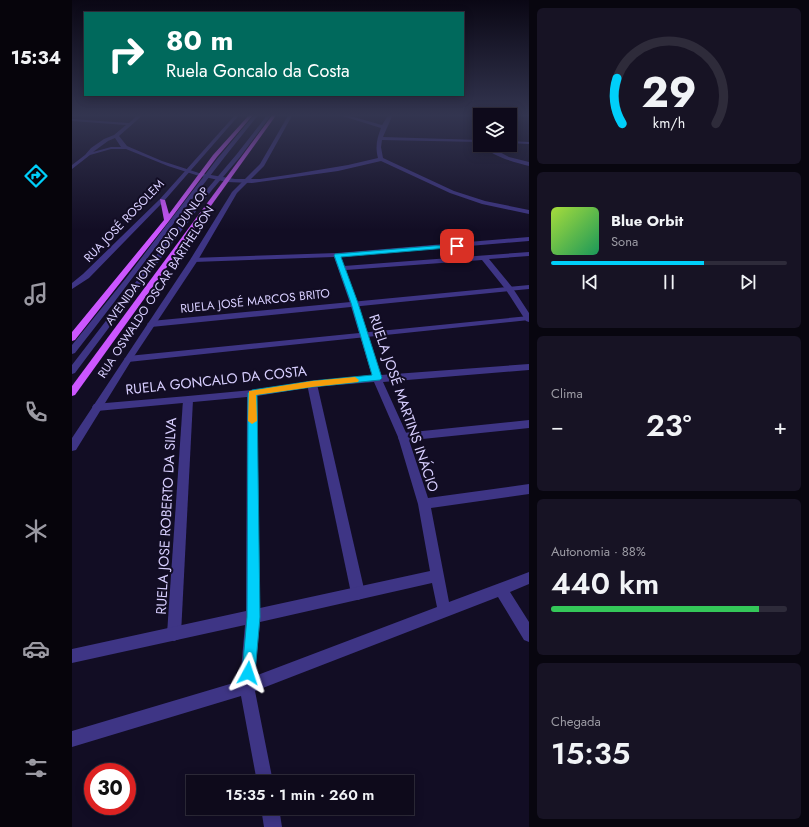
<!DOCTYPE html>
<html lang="pt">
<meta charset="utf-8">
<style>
:root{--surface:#0e0a1b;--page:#171324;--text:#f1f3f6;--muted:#9b9aa3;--line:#2e2b3a;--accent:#00cffa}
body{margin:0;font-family:Jost,sans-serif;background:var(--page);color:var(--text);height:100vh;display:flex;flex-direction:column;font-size:15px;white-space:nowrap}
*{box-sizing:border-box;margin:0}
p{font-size:13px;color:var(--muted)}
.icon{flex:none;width:22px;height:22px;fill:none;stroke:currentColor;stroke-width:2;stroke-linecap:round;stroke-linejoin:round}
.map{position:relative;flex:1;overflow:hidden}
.side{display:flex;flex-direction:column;gap:8px;padding:8px;background:#08060f;width:280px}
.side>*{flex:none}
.hud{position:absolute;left:12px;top:12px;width:380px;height:84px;border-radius:0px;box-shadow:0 2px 10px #0003,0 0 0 1px var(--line);background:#00695c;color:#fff;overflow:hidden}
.buttons{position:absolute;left:401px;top:108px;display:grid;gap:8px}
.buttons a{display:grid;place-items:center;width:44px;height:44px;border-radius:0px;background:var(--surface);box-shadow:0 2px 10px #0003,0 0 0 1px var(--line);font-size:20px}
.speed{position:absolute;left:12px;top:763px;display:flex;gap:8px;font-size:20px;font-weight:700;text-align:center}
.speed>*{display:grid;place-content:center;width:52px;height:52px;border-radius:50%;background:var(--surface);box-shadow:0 2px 10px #0003,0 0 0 1px var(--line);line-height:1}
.speed .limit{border:6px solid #d22;background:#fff;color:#111}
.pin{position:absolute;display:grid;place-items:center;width:34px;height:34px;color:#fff;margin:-17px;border-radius:8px;box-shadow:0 2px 6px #0006}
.me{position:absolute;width:44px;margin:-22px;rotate:5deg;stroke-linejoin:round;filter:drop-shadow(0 0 3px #0008)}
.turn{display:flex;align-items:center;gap:14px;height:84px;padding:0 16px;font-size:18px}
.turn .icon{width:52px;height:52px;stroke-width:2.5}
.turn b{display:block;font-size:28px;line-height:34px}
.big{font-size:30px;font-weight:600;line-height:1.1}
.side .card{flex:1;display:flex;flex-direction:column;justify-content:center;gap:6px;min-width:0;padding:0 14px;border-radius:6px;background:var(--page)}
.side .dial{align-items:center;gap:0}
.dial svg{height:104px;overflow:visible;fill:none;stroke:var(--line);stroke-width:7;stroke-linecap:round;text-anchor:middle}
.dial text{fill:var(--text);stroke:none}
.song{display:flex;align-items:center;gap:12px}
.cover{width:48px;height:48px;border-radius:6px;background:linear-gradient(135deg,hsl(80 70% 55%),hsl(150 70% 35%))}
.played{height:4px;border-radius:2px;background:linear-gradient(90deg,var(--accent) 65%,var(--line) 65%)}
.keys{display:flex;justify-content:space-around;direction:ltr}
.heat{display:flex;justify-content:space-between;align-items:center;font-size:22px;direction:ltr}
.charge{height:6px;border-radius:3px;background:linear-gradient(90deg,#34c759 88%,var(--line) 0)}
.trip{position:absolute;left:114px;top:775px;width:228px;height:40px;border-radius:0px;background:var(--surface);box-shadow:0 2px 10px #0003,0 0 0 1px var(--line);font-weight:600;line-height:40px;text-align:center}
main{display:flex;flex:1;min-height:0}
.tab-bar{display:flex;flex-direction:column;width:72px;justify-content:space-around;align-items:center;background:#06040b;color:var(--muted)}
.tab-bar .icon{width:28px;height:28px}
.tab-bar .selected{color:var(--accent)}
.tab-bar b{font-size:18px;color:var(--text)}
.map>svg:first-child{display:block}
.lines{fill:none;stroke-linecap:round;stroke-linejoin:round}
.service{fill:#3e3585;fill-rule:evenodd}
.minor{fill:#3e3585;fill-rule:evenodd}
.tertiary{fill:#3e3585;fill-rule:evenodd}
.primary{fill:#cc56ff;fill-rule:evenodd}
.route{fill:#00cffa;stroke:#0087a2}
.slow{fill:#f59e0b}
.labels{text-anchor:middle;stroke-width:4;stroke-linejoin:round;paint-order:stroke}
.far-street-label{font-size:12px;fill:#d8cfff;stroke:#120d24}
.street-label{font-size:14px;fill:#d8cfff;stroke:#120d24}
</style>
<main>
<nav class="tab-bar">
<b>15:34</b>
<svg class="icon selected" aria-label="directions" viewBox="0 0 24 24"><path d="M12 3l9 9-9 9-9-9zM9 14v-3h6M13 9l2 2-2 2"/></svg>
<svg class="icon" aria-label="music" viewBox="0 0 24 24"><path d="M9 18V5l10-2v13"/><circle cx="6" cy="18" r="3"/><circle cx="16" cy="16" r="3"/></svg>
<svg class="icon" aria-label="phone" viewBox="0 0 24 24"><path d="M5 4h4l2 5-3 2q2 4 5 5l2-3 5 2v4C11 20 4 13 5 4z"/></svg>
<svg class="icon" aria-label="climate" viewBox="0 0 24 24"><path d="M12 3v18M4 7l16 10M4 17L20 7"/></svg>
<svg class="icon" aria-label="car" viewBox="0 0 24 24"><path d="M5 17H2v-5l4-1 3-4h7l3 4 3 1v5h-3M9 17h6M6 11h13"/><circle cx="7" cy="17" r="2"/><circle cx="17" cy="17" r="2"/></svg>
<svg class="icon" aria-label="filters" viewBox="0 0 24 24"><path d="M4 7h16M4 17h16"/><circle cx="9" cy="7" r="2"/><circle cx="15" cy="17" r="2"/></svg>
</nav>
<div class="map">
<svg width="457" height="827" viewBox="0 0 457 827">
<rect width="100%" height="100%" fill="#120d24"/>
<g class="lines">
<g class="service">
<path d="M183 114H187C123 192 65 274 3 353L0 354V345L54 278 145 159Z"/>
<polygon points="196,114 200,114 168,157 140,190 3,373 0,374 0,365 136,188 164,155"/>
<polygon points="457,285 457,289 79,327 75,324 79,321"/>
<polygon points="457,316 457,320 56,362 52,359 56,356"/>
<polygon points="240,381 245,384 293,593 291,598 286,600 281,598 279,593 235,384"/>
<polygon points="116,396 121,400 109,634 107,639 102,641 97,639 95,634 111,400"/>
<polygon points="457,420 457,428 331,441 327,440 326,437 327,434 331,433"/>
</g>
<g class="minor">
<path d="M67 114H72L47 136 55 146 90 161 127 173 163 179H188L222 174 276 165 306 158C303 147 305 138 309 128L264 114H271L310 125 317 114H321L311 137 408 140V142L310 140 309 147 311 158 382 191 413 201 457 210V214L410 204 378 193 309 161 266 171 180 183 155 182 124 175 96 166 54 149H39L18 155 0 169V165L13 155 19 148 32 139 42 135 54 125 0 121V119L57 123ZM43 138 49 147H39L21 152 36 141Z"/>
<polygon points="438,141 457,142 457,144 438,143"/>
<path d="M413 145H417L418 147 437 157 457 162V166C446 163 416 156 413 145Z"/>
<path d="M457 237V241L269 257 272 266 457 252V256L417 259 440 287 457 313V322L454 321 434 290 410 260 274 270 309 375 457 364V370L311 382 336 437 356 498 457 484V494L359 508 377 602 457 572V584L438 592 457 622V642L452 640 426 597 183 691 201 782H185L169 696 0 747V731L168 681 173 625 0 663V649L174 611 175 397 25 411 22 410 20 407 22 404 116 396 180 390 240 381 300 376 278 303 262 257 122 262H119V258L265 253ZM302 382 326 437 346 504 358 571 188 608 185 396 240 387ZM360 583 365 607 183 676 188 622Z"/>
<polygon points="189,808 207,808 210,827 192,827"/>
</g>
<g class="tertiary">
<polygon points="164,114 168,114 92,201 17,278 0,289 0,283 11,274 88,199"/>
<polygon points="217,114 221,114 192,166 165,193 126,260 59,361 4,450 0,451 0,438 118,260 160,192 188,164"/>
</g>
<g class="primary">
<polygon points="178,114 182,114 145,157 97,221 3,340 0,341 0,332 92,220 88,199 93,200 97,214 141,155"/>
<polygon points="201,114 205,114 3,395 0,396 0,386"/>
</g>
</g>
<linearGradient id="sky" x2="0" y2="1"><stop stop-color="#0a0714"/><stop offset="0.5" stop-color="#333550"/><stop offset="1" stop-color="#333550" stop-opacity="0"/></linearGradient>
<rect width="457" height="230" fill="url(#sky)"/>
<polygon class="route" points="385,244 388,246 387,247 269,257 286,303 310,378 308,380 240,387 185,395 188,617 183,673 181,678 176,680 172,678 170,673 175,617 176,393 180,390 240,381 300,375 279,303 262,255 263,254"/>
<polygon class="slow" points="283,377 287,380 286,382 240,387 184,395 185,421 180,424 176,421 177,391 240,381"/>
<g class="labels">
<g class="far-street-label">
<text transform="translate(52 221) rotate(-46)" y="4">RUA JOSÉ ROSOLEM</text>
<text transform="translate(85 256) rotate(-54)" y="4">AVENIDA JOHN BOYD DUNLOP</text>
<text transform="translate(84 292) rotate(-57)" y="4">RUA OSWALDO OSCAR BARTHELSON</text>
<text transform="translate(183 301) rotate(-6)" y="4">RUELA JOSÉ MARCOS BRITO</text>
</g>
<g class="street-label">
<text transform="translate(144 380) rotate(-6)" y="5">RUELA GONCALO DA COSTA</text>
<text transform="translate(332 403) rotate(71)" y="5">RUELA JOSÉ MARTINS INÁCIO</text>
<text transform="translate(94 516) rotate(-87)" y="5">RUELA JOSE ROBERTO DA SILVA</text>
</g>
</g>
</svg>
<div class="buttons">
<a><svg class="icon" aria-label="layers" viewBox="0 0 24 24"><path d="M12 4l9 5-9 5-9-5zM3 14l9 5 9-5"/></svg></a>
</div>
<div class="speed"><div class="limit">30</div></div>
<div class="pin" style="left:385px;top:246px;background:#d93025"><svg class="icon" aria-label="arrive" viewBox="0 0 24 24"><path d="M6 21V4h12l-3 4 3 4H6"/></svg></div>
<svg class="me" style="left:176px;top:673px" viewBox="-20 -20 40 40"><path d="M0-17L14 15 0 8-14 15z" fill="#00cffa" stroke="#fff" stroke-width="4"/></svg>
<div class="trip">15:35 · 1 min · 260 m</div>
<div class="hud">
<div class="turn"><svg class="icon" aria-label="right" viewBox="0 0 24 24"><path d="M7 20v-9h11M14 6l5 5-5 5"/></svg><div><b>80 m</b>Ruela Goncalo da Costa</div></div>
</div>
</div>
<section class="side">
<div class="card dial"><svg viewBox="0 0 100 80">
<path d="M14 69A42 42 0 1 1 86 69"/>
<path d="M14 69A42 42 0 0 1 10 34" stroke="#00cffa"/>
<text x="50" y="56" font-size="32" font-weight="700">29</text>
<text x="50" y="72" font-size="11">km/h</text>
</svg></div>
<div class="card">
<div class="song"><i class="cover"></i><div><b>Blue Orbit</b><p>Sona</p></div></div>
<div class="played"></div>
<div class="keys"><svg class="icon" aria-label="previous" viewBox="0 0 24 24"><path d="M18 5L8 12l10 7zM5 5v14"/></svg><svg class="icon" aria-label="pause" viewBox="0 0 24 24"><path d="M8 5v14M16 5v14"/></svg><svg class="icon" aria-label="next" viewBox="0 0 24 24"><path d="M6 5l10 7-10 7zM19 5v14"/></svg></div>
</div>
<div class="card"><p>Clima</p>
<div class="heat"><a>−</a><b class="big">23°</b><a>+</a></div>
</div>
<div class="card"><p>Autonomia · 88%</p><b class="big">440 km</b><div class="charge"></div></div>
<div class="card"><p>Chegada</p><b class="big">15:35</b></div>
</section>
</main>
